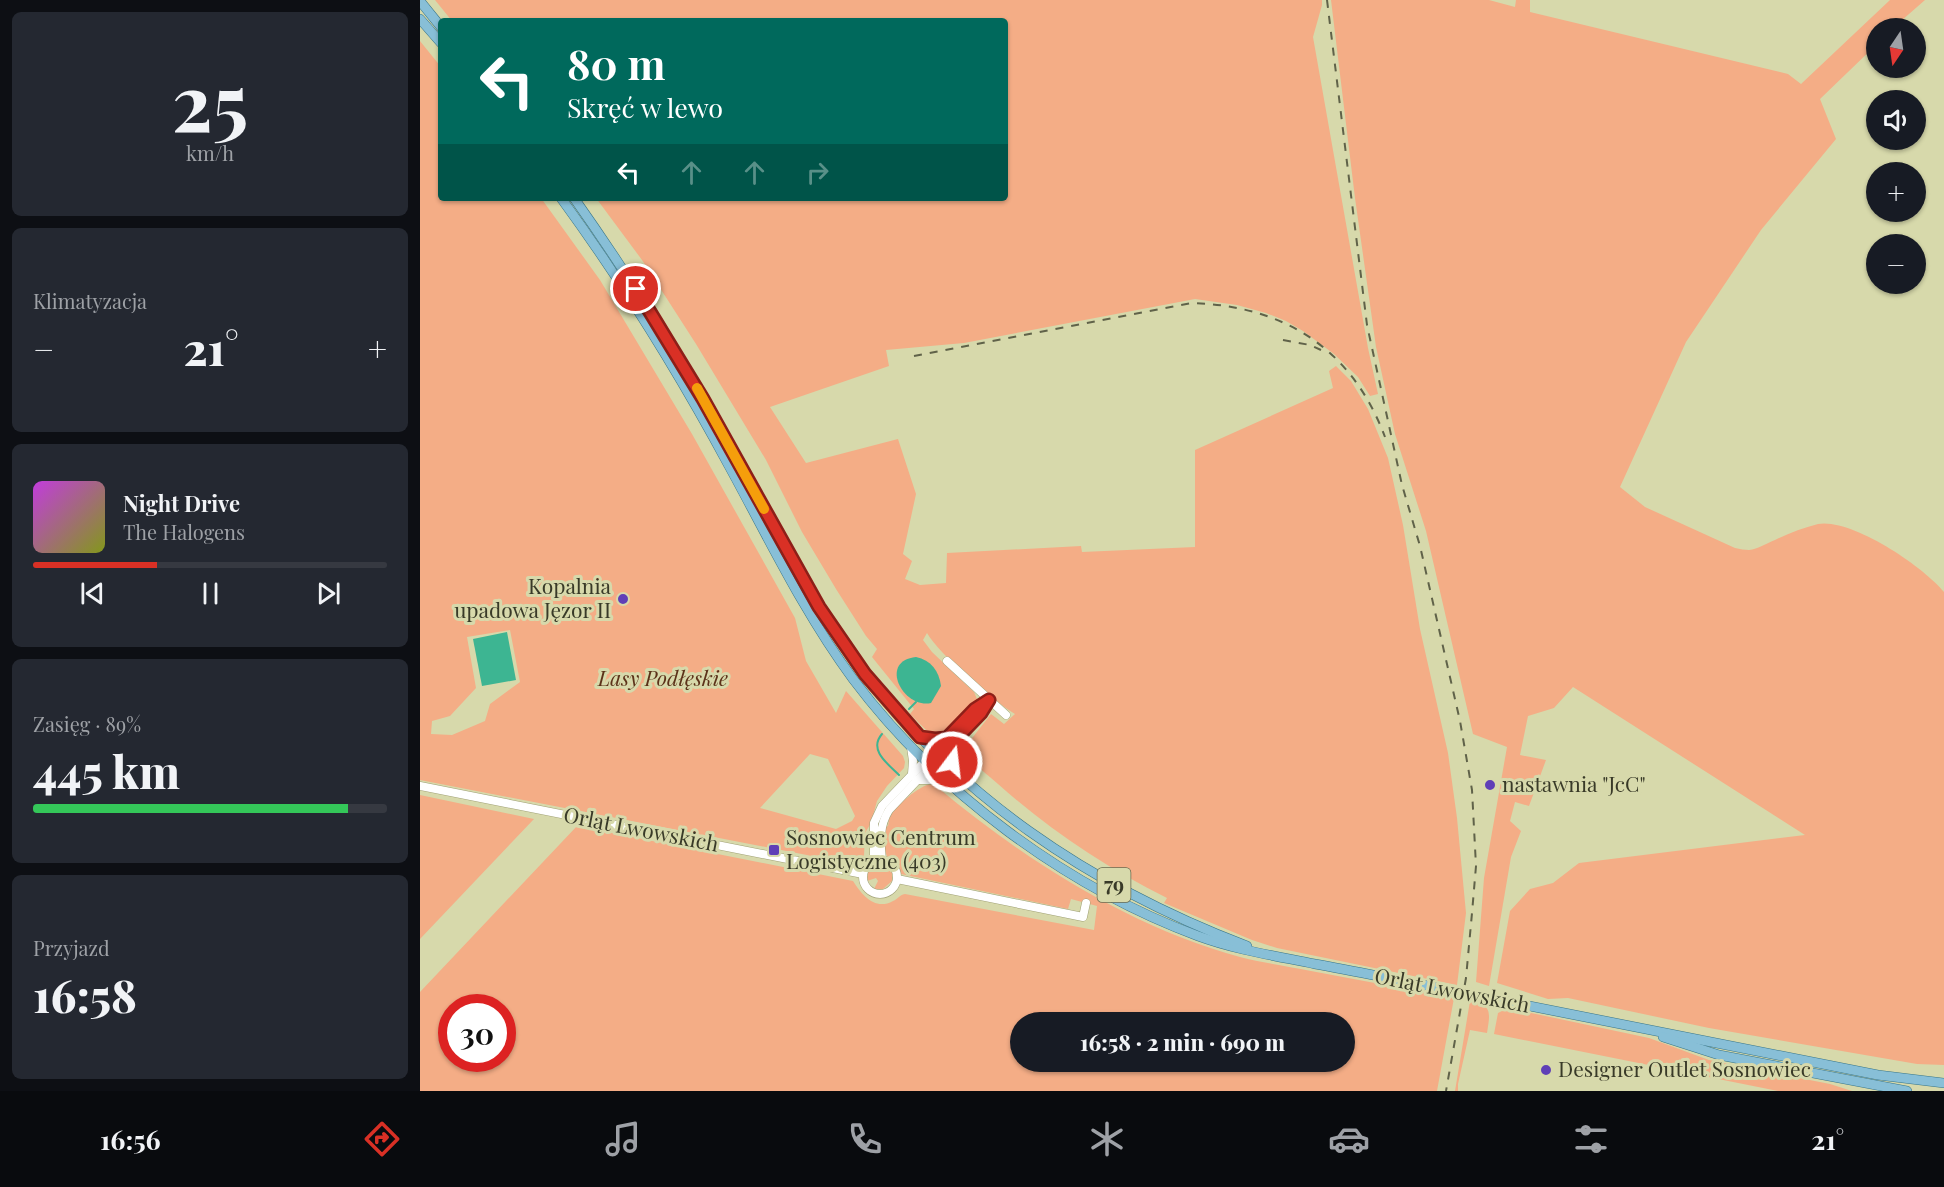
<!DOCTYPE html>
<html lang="pl">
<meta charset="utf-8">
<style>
:root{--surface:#171b24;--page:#242831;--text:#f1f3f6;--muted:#9ea1a6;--line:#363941;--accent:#d93025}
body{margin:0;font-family:"Playfair Display",serif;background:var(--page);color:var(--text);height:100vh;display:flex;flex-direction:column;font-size:22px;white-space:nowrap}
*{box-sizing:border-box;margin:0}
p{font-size:20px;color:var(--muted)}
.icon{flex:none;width:33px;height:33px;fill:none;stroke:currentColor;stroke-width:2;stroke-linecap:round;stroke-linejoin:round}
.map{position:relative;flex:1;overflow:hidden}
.drawer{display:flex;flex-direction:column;gap:12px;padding:12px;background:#0d0f14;width:420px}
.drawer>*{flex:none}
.hud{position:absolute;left:18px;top:18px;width:570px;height:183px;border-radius:6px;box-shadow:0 2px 4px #0004;background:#00695c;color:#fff;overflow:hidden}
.needle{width:39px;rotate:193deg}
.buttons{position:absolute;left:1446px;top:18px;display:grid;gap:12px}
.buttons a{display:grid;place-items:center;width:60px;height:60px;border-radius:50%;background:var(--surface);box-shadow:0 2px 4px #0004;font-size:30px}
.speed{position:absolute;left:18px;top:994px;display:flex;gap:12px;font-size:30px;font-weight:700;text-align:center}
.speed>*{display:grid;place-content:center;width:78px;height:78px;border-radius:50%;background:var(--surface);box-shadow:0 2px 4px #0004;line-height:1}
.speed .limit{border:9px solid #d22;background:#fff;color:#111}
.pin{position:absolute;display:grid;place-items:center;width:51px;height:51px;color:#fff;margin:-26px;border:3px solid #fff;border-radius:50%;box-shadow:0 2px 6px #0007}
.me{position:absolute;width:66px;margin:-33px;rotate:15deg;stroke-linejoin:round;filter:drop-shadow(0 0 4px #0008)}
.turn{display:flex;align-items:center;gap:21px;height:126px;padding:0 30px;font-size:27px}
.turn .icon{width:78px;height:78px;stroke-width:2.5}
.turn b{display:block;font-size:42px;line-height:51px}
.lanes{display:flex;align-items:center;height:57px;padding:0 30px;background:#0003;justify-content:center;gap:30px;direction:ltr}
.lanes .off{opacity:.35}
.big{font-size:45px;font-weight:800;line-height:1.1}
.drawer .card{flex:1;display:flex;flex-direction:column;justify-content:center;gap:9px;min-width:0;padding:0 21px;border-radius:9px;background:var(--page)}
.drawer .dial{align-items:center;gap:0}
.dial b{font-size:78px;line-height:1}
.song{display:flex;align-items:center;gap:18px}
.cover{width:72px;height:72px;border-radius:9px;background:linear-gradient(135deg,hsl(290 70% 55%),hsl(70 70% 35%))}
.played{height:6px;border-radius:3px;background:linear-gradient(90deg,var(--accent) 35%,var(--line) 35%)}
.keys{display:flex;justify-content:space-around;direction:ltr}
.heat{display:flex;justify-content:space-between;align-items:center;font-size:33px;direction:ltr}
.charge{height:9px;border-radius:4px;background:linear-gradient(90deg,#34c759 89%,var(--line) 0)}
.trip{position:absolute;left:590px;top:1012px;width:345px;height:60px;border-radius:30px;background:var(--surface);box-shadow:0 2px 4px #0004;font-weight:800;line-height:60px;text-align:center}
.tabs{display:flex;height:96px;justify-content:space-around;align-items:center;background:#090b0e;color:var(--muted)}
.tabs .icon{width:42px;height:42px}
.tabs .on{color:var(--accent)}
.tabs b{font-size:27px;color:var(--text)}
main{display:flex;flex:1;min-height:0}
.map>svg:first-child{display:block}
.green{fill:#f4ad86;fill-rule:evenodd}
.water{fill:#3db592}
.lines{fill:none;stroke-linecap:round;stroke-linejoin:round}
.stream{stroke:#3db592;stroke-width:2}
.minor-casing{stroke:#a0a175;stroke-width:9}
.major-casing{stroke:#387588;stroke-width:10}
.minor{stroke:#fff;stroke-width:8}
.major{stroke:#88bfd7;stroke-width:9}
.rail{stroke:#606249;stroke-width:2;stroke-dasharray:8 8;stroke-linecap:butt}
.major-bridge-casing{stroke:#387588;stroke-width:10;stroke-linecap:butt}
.major-bridge{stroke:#88bfd7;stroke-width:9}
.route-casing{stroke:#8d1f18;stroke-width:15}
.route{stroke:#d93025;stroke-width:10}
.slow{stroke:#f59e0b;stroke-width:10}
.poi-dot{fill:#5f3fb7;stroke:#d7d9ab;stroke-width:2}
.labels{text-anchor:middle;stroke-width:6;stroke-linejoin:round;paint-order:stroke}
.shield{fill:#d7d9ab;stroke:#686a4f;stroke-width:1.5}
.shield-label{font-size:20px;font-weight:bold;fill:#393a28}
.poi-label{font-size:21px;fill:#393a28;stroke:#d7d9ab;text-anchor:start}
.park-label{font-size:21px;font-style:italic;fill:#5c3219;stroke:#d7d9ab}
.street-label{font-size:21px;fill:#393a28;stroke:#d7d9ab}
</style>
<main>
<section class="drawer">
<div class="card dial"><b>25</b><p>km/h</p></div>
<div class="card"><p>Klimatyzacja</p>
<div class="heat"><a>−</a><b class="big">21°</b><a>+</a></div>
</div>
<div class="card">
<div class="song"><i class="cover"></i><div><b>Night Drive</b><p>The Halogens</p></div></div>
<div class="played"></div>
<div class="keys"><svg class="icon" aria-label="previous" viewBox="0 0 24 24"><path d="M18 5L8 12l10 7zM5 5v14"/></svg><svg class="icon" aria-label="pause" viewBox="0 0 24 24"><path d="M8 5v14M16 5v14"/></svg><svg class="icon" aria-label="next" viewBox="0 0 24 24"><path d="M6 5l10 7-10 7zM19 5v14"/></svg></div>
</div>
<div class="card"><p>Zasięg · 89%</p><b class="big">445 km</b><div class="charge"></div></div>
<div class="card"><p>Przyjazd</p><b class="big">16:58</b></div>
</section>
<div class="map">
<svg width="1524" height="1091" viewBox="0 0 1524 1091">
<rect width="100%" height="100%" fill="#d7d9ab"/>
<g class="green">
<path d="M15 0H902V5L893 37 948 348 958 394 950 396 938 377 914 354 883 331 866 321 846 313 817 305 775 299 544 343 466 350 469 366 350 407 386 463 478 439 496 494 483 554 492 561 485 579 500 585 526 583 527 553 661 546 662 552 775 547V450L913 388 909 371 916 366 931 381 948 409 968 458 983 525 1000 629 1028 753 1037 818 1046 913 1037 985 857 948 832 940 744 903 747 898C685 867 630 830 578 784 566 773 550 763 545 747L571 714 584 724 595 714C572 700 520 655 507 633L503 640 512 652 554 692 557 699 555 706 526 732 518 735 509 733 490 714 494 709 452 657 457 649 446 636 416 589 382 532 346 460 276 344 222 260 176 198H585V21H32Z"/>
<path d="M911 0H1069L1095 7 1096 0H1110V12L1368 74 1381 84 1470 0H1505L1473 28H1456V45L1400 99 1416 139 1341 230 1266 342 1200 487 1225 507 1315 548C1320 549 1325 550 1329 550 1338 549 1347 543 1355 540 1369 533 1383 528 1398 524 1432 518 1504 567 1524 592V1065L1497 1064 1289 1028 1148 998 1128 999 1077 983 1090 911 1110 889 1133 883 1159 863 1385 835 1153 687 1134 708 1108 716 1100 755 1126 760 1109 806 1095 802 1090 821 1101 831 1091 857 1069 986 1056 982 1064 878 1087 747 1053 734 1006 531 975 434 956 347 935 198Z"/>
<path d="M0 41 21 67V198H121L180 280 272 434 375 618 386 661 416 713 426 691 483 756 485 762 484 768 467 786 457 801 451 823 445 833 444 856 438 865 0 780ZM90 630 100 682 70 704 65 721 32 735 11 734 12 721 30 716 56 688 47 637ZM390 754 408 759 435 816 432 821 416 829 340 808Z"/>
<path d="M511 784 516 786C603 859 709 927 820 957 843 963 867 966 891 971 939 980 987 989 1034 998L1017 1091H0V992L157 826 433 881C442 895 455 911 473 901 478 899 479 895 485 894L674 930 677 906 651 899 648 909 481 874C477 865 469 860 466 854 462 846 464 835 464 827L468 826C469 823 468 820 470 817 474 807 500 785 511 784ZM32 1008H82V1059H32ZM600 1023H924V1062H600Z"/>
<polygon points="0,795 114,819 0,939"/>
<polygon points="454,865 463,865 472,873 472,881 463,889 454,889 458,881 456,878 447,881 448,871"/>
<path d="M1050 1001C1073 1005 1070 1013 1067 1033L1050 1030 1038 1084V1091H1035Z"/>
<polygon points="1088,1008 1229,1038 1289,1060 1410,1084 1432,1091 1358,1091 1074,1034 1078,1013"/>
</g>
<g class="water">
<polygon points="87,632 96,680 62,686 53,639"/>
<path d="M496 657C511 660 519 671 521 686L511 703C483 709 458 661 496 657Z"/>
</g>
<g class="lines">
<g class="stream">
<polyline points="489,709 496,702"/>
<path d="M462 734C448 750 468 764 479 775"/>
</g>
<defs>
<g id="minor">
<polyline points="527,661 586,715"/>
<polyline points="500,737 515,739 527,738"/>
<polyline points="491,747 493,761 492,774"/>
<polyline points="533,770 531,753 533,742"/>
<polyline points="496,780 525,780"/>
<polyline points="0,786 443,874"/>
<circle cx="460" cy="877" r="17"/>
<path d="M462 860C460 842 459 826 469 810L561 713 567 704"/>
<polyline points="454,861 454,823 462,806 555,709 569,700"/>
<polyline points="477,879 663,917 666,903"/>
</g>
<g id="major">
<polyline points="0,1 21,27"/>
<polyline points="0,19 21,43"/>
<path d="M141 198C203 283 259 373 309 466 348 537 384 613 433 679 517 791 646 887 778 936 816 950 856 956 895 964 940 972 986 982 1031 990"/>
<path d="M154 198C209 276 260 356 306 439 348 514 384 591 434 659 535 796 670 886 827 946"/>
<polyline points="1059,996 1458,1075 1524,1083"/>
<polyline points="1243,1037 1299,1055 1487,1091"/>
</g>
</defs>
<use href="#minor" class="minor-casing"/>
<use href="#major" class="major-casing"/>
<use href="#minor" class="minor"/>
<use href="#major" class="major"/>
<g class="rail">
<polyline points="907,0 947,325 982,485 1000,546 1040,721 1052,790 1056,866 1052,913 1046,978 1026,1091"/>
<polyline points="863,340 890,345 901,350"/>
<path d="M494 356 772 303C865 306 932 349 965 437"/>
</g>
<defs>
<polyline id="major-bridge" points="1031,990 1059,996"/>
</defs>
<use href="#major-bridge" class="major-bridge-casing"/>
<use href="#major-bridge" class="major-bridge"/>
</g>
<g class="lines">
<defs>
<polyline id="route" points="216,289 283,399 399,607 445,674 500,737 515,739 527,738 555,709 569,700 561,713 533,742 532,762"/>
</defs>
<use href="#route" class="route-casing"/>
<use href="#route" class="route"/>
<polyline class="slow" points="277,388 344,509"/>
</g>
<g class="poi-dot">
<circle cx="203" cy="599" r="6"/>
<circle cx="1070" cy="785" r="6"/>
<rect x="348" y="844" width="12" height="12" rx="3"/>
<circle cx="1126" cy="1070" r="6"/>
</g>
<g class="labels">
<rect class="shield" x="677.5" y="868" width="33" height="34" rx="4.5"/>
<g class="shield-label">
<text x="694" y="892">79</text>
</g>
<g class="poi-label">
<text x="191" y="594" text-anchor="end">Kopalnia<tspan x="191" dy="24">upadowa Jęzor II</tspan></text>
<text x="1082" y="792">nastawnia "JcC"</text>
<text x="366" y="845">Sosnowiec Centrum<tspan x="366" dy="24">Logistyczne (403)</tspan></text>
<text x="1138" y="1077">Designer Outlet Sosnowiec</text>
</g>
<g class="park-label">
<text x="243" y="686">Lasy Podłęskie</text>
</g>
<g class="street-label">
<text transform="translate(221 830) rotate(11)" y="7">Orląt Lwowskich</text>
<text transform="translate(1032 991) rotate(11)" y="7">Orląt Lwowskich</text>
</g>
</g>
</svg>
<div class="buttons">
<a><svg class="needle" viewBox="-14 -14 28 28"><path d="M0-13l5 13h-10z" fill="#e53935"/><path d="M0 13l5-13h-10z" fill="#9ea1a6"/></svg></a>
<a><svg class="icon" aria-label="sound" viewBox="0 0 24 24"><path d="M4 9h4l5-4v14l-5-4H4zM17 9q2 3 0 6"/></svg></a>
<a>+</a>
<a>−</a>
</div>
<div class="speed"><div class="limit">30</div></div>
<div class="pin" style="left:216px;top:289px;background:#d93025"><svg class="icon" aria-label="arrive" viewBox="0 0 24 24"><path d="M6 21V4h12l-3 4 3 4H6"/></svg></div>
<svg class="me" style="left:532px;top:762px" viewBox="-20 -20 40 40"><circle r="17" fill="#d93025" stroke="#fff" stroke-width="3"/><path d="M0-11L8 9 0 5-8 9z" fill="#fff"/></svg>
<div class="trip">16:58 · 2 min · 690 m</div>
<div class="hud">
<div class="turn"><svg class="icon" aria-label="left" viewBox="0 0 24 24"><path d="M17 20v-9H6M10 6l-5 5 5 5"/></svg><div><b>80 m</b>Skręć w lewo</div></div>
<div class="lanes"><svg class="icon" aria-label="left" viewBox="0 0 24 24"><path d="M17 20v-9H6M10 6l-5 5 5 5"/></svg><svg class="icon off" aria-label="ahead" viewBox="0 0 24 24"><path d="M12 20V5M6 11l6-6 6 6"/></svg><svg class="icon off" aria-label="ahead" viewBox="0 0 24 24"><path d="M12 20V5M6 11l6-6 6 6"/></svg><svg class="icon off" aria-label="right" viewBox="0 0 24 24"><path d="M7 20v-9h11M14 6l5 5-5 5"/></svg></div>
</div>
</div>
</main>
<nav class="tabs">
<b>16:56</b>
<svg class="icon on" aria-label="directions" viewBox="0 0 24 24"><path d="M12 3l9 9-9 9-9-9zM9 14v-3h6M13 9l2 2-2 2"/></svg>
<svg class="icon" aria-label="music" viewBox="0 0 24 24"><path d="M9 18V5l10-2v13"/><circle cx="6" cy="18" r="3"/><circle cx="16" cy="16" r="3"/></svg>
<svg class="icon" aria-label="phone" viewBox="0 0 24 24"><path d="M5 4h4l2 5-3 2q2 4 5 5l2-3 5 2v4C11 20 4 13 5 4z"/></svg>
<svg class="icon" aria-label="climate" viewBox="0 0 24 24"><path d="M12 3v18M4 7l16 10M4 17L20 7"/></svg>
<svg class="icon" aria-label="car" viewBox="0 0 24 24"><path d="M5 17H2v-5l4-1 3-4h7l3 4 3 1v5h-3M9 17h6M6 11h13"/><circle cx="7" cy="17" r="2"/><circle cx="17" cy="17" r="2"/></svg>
<svg class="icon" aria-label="filters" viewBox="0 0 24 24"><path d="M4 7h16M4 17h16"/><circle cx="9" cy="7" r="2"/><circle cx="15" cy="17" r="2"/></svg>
<b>21°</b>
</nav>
